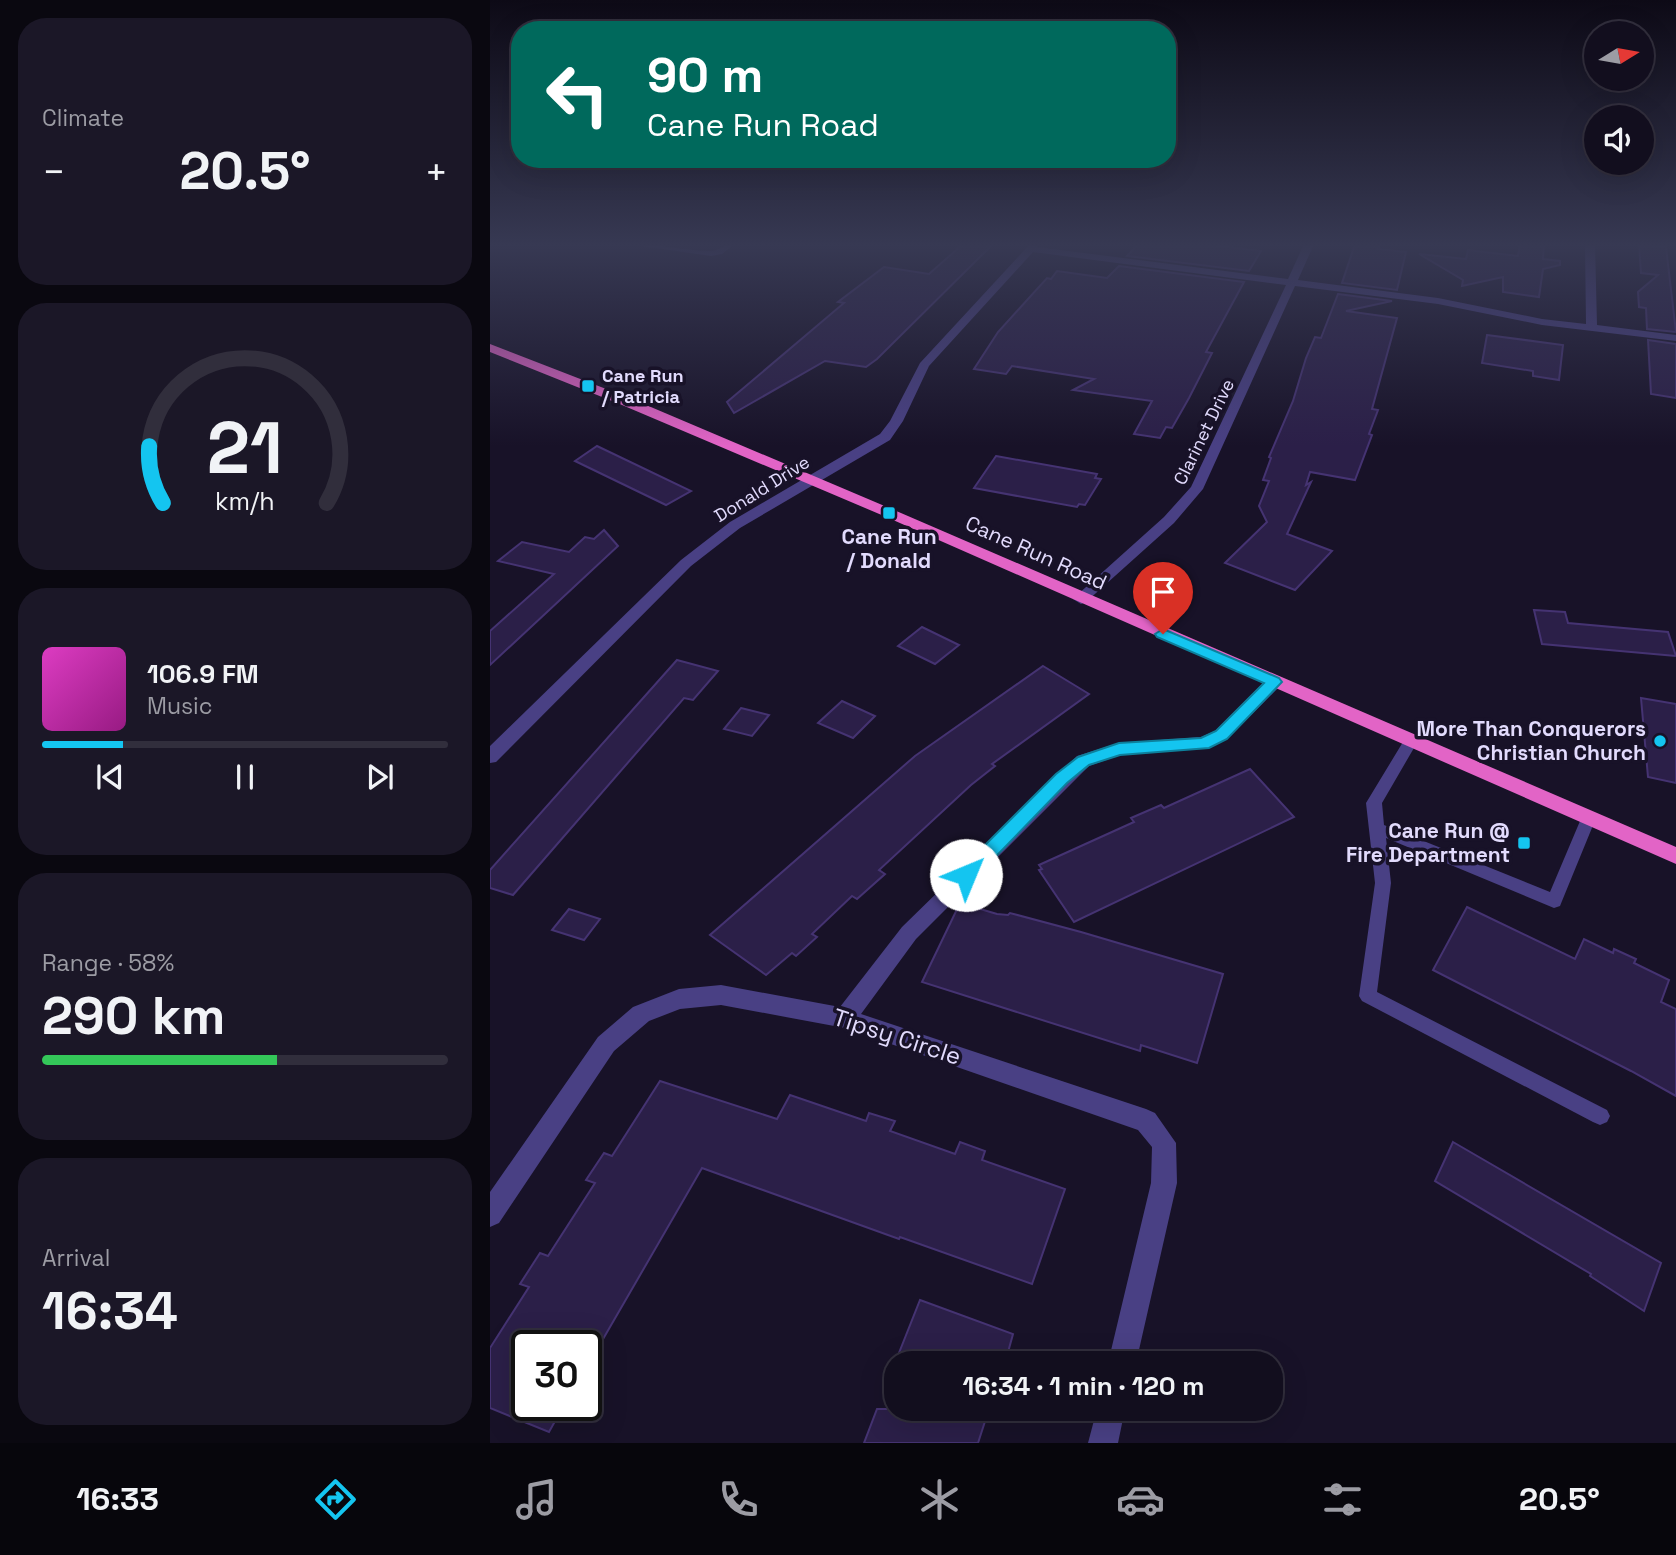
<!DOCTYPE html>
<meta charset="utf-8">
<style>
:root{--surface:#120e1e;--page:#1b1727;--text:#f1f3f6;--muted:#9c9ca4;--line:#312e3c;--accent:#14c5f0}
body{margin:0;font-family:"Space Grotesk",sans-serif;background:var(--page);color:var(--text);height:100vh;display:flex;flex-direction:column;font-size:26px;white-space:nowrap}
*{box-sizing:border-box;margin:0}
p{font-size:23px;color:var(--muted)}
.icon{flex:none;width:38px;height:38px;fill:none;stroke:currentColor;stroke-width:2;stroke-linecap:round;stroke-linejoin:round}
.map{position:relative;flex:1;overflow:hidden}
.side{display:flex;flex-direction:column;gap:18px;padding:18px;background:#0a0810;width:490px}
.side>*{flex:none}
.guide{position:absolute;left:21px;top:21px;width:665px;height:147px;border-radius:28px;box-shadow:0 7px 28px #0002,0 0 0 2px var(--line);background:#00695c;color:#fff;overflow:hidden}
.needle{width:46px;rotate:79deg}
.fabs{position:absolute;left:1094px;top:21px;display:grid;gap:14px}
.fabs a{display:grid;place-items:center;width:70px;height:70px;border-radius:50%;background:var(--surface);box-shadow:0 7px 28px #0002,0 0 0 2px var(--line);font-size:35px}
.speed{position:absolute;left:21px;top:1330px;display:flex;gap:14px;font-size:35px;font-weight:700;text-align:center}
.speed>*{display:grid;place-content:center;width:91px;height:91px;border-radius:50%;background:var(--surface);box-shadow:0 7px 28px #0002,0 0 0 2px var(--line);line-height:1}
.speed .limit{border:4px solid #111;border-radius:10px;background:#fff;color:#111}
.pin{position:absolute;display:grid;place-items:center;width:60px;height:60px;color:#fff;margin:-72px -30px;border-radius:50% 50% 50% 0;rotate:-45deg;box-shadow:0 0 7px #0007}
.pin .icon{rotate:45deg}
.me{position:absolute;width:77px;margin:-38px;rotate:45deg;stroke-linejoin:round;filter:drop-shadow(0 0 5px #0008)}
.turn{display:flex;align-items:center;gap:24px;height:147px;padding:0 21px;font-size:32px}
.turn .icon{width:91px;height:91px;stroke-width:2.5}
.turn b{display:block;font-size:49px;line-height:60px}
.big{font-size:52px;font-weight:700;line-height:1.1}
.side .widget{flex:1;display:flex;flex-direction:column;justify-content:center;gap:10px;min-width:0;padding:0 24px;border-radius:28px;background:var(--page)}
.side .dial{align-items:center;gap:0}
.dial svg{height:182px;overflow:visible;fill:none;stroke:var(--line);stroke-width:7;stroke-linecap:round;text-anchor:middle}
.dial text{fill:var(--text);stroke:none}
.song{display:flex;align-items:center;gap:21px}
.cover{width:84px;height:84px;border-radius:10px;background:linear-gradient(135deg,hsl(310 70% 55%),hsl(310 70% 35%))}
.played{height:7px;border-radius:4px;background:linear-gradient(90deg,var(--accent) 20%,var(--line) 20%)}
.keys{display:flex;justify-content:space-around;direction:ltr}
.heat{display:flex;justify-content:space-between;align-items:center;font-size:38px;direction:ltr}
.charge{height:10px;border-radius:5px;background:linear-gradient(90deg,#34c759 58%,var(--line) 0)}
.trip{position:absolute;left:394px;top:1351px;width:399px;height:70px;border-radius:28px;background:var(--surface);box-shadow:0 7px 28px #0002,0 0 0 2px var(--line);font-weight:700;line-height:70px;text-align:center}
.tabs{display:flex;height:112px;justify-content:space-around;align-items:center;background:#07060c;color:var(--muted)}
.tabs .icon{width:49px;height:49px}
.tabs .current{color:var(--accent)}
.tabs b{font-size:32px;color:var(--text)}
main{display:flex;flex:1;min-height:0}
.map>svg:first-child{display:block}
.building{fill:#2b1f48;stroke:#453372;stroke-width:2}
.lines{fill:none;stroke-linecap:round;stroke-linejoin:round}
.service{fill:#494084;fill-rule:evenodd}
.minor{fill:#494084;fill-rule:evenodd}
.trunk{fill:#e264c6;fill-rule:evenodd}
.route{fill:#14c5f0;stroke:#0d809c;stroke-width:2}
.poi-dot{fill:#14c5f0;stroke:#181228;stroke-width:2.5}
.labels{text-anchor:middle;stroke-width:7;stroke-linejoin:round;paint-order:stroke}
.far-poi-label{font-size:18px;font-weight:bold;fill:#e2dbfd;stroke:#181228;text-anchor:start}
.far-street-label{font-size:18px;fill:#e2dbfd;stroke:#181228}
.poi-label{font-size:21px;font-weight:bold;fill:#e2dbfd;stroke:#181228;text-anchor:end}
.street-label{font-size:21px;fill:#e2dbfd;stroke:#181228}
.near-street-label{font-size:24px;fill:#e2dbfd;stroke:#181228}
</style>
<main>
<section class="side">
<div class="widget"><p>Climate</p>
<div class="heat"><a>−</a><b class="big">20.5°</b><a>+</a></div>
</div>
<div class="widget dial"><svg viewBox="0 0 100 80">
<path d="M14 69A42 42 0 1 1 86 69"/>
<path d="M14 69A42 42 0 0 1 8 44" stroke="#14c5f0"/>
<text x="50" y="56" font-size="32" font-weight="700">21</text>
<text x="50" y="72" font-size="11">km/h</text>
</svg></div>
<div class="widget">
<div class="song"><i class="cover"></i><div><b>106.9 FM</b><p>Music</p></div></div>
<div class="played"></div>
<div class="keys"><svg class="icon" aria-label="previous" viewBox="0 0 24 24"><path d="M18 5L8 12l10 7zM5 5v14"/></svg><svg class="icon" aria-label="pause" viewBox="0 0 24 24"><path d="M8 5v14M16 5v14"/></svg><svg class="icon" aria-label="next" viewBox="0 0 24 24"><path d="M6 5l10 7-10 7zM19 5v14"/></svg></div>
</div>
<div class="widget"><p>Range · 58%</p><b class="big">290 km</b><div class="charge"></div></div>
<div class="widget"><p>Arrival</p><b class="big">16:34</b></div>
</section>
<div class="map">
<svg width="1186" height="1443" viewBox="0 0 1186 1443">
<rect width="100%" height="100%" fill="#181228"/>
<g class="building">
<polygon points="473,244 503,244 387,359 376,367 335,361 244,413 237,402 354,303 348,302 394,267 439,274"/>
<polygon points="648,244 713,244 771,251 759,271 637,256"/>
<polygon points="865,244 890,244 888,249 916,252 907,290 852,283"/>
<polygon points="1030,244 1054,244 1053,259 1070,261 1070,265 1053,269 1049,297 1013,292 1013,277 972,286 973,280 929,254 976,259 978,250 1028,256"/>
<polygon points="1149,244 1176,247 1186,332 1157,329 1156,308 1149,307 1148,292 1168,275 1151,273"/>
<polygon points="629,266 754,282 716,352 722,353 699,398 682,428 676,427 670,438 644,434 662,401 583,390 604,379 522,366 516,374 484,369 508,332 557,278 561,279 567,271 617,278"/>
<polygon points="848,294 902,301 856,311 907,318 882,409 888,410 879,434 882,435 865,480 820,472 816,485 821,482 797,534 842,551 805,590 735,563 777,522 769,506 779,481 773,480 781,458 779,457 803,401 816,358 825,337 831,338"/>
<polygon points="997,335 1073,345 1069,380 1043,376 1043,371 992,363"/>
<polygon points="1158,340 1186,344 1186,398 1161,394"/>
<polygon points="107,446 201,491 176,505 85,461"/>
<polygon points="506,456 607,474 605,478 611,479 595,505 589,504 587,507 484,488"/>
<polygon points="114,530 128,546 0,665 0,631 64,574 8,561 32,542 79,552 95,537 104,539"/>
<polygon points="1044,610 1075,612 1078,623 1178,632 1186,656 1052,644"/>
<polygon points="432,627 469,645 445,664 408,646"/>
<polygon points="187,660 228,671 203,700 194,698 23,895 0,888 0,870"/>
<polygon points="553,666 599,694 502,764 505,766 481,785 389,870 395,874 367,899 362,896 322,934 327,937 306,956 302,953 276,975 220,935 425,756"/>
<polygon points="1151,698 1186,704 1186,783 1158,777"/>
<polygon points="352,701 385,716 363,738 328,723"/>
<polygon points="251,708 279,715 262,736 234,729"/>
<polygon points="760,769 804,817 584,922 549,870 552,869 549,865 644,822 641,818 671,805 674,808"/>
<polygon points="470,903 507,914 518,915 520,913 591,932 733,974 707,1063 651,1045 650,1051 432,982"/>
<polygon points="977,907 1085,959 1094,939 1123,953 1124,949 1146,959 1144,963 1179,980 1171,1002 1186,1009 1186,1096 1141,1071 943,970"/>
<polygon points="79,909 110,919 94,940 62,930"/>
<polygon points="170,1081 287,1119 300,1095 376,1121 379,1113 405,1121 400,1131 465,1154 470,1142 495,1151 492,1160 575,1189 542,1284 410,1237 409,1239 212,1168 109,1346 37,1346 37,1405 74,1405 59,1432 0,1408 0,1348 39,1287 30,1284 50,1253 58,1256 105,1183 96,1180 114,1153 122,1156"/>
<polygon points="963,1142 1171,1263 1154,1311 1100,1276 1101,1274 945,1181"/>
<polygon points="430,1300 523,1334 515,1363 405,1363"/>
<polygon points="387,1409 499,1409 488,1443 374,1443"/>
</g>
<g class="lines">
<g class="service">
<path d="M138 244C165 243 191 250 218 251 228 252 234 244 245 244L232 254 221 256Z"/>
<polygon points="921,736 928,741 892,803 894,825 1060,892 1093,814 1103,814 1106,818 1072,901 1070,906 1064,908 896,838 901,883 887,992 1117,1110 1120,1116 1117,1122 1110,1125 1103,1122 872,1001 869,996 885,883 876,803 916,737"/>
</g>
<g class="minor">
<polygon points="540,244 550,244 547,247 798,279 814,244 824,244 808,280 948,298 1052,319 1096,324 1095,244 1105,244 1107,325 1186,335 1186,341 1052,325 948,304 805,286 713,489 684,523 596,602 591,604 583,599 586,596 674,517 701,487 796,285 543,252 439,366 413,421 400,440 250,528 201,566 6,762 0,763 0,746 191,560 240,522 390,434 400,421 430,363"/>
<polygon points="784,676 792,682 790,686 737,739 719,747 630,755 599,766 426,939 371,1014 656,1109 665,1113 686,1143 687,1183 646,1363 618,1363 661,1183 662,1147 648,1130 355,1028 231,1005 190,1009 159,1021 124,1051 9,1223 0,1227 0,1192 108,1037 143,1007 189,989 231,985 350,1007 412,927 587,756 629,743 711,737 725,731 778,678"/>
<polygon points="607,1409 635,1409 628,1443 598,1443"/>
</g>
<polygon class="trunk" points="0,344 142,399 404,510 1186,847 1186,864 394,516 132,405 0,352"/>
</g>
<linearGradient id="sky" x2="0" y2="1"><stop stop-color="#0d0a16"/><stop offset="0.55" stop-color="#373953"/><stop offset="1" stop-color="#373953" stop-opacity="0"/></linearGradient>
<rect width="1186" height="446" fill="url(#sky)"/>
<polygon class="route" points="673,629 789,678 792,682 737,739 719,748 630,755 599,765 577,783 483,880 476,883 470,880 467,875 470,870 566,774 588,757 629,743 711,738 726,731 774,683 667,637 665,634"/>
<g class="poi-dot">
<rect x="91" y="379" width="14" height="14" rx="3.5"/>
<rect x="392" y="506" width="14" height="14" rx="3.5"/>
<circle cx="1170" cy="741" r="7"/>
<rect x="1027" y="836" width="14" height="14" rx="3.5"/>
</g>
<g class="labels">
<g class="far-poi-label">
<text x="112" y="382">Cane Run<tspan x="112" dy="21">/ Patricia</tspan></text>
</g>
<g class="far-street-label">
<text transform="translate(714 432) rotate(-64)" y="6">Clarinet Drive</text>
<text transform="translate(272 489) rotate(-32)" y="6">Donald Drive</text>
</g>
<g class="poi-label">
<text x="399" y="544" text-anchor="middle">Cane Run<tspan x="399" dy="24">/ Donald</tspan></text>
<text x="1156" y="736">More Than Conquerors<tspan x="1156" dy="24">Christian Church</tspan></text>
<text x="1020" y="838">Cane Run @<tspan x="1020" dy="24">Fire Department</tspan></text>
</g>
<g class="street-label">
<text transform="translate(546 553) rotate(24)" y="7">Cane Run Road</text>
</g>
<g class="near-street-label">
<text transform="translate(407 1037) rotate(18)" y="8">Tipsy Circle</text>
</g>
</g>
</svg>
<div class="fabs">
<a><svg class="needle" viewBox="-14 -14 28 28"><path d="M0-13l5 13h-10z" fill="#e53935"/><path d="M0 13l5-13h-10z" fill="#9c9ca4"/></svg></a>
<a><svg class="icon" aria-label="sound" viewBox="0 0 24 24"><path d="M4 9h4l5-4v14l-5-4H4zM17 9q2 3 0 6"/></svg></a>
</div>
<div class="speed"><div class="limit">30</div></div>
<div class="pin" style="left:673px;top:634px;background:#d93025"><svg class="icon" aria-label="arrive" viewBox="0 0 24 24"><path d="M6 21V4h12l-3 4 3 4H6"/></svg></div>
<svg class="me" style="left:476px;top:875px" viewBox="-20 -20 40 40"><circle r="19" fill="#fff"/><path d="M0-13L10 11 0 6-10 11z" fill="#14c5f0"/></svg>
<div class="trip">16:34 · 1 min · 120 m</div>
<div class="guide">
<div class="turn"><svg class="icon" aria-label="left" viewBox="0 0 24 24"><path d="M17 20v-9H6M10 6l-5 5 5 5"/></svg><div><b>90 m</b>Cane Run Road</div></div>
</div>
</div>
</main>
<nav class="tabs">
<b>16:33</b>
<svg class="icon current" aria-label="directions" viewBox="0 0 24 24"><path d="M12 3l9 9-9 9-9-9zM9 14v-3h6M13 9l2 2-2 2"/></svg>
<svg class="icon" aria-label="music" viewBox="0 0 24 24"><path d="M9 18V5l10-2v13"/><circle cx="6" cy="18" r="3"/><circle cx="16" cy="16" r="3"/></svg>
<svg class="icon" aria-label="phone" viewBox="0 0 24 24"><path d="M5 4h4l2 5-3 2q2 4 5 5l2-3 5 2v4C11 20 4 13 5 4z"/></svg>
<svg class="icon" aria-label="climate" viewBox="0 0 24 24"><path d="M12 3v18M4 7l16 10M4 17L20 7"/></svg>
<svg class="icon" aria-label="car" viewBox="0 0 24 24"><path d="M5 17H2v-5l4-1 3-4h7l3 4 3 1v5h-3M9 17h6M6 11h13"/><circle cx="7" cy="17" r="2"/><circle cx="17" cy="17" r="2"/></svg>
<svg class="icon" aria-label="filters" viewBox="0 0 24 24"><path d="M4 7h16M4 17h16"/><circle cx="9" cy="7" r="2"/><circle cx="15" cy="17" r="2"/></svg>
<b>20.5°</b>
</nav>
